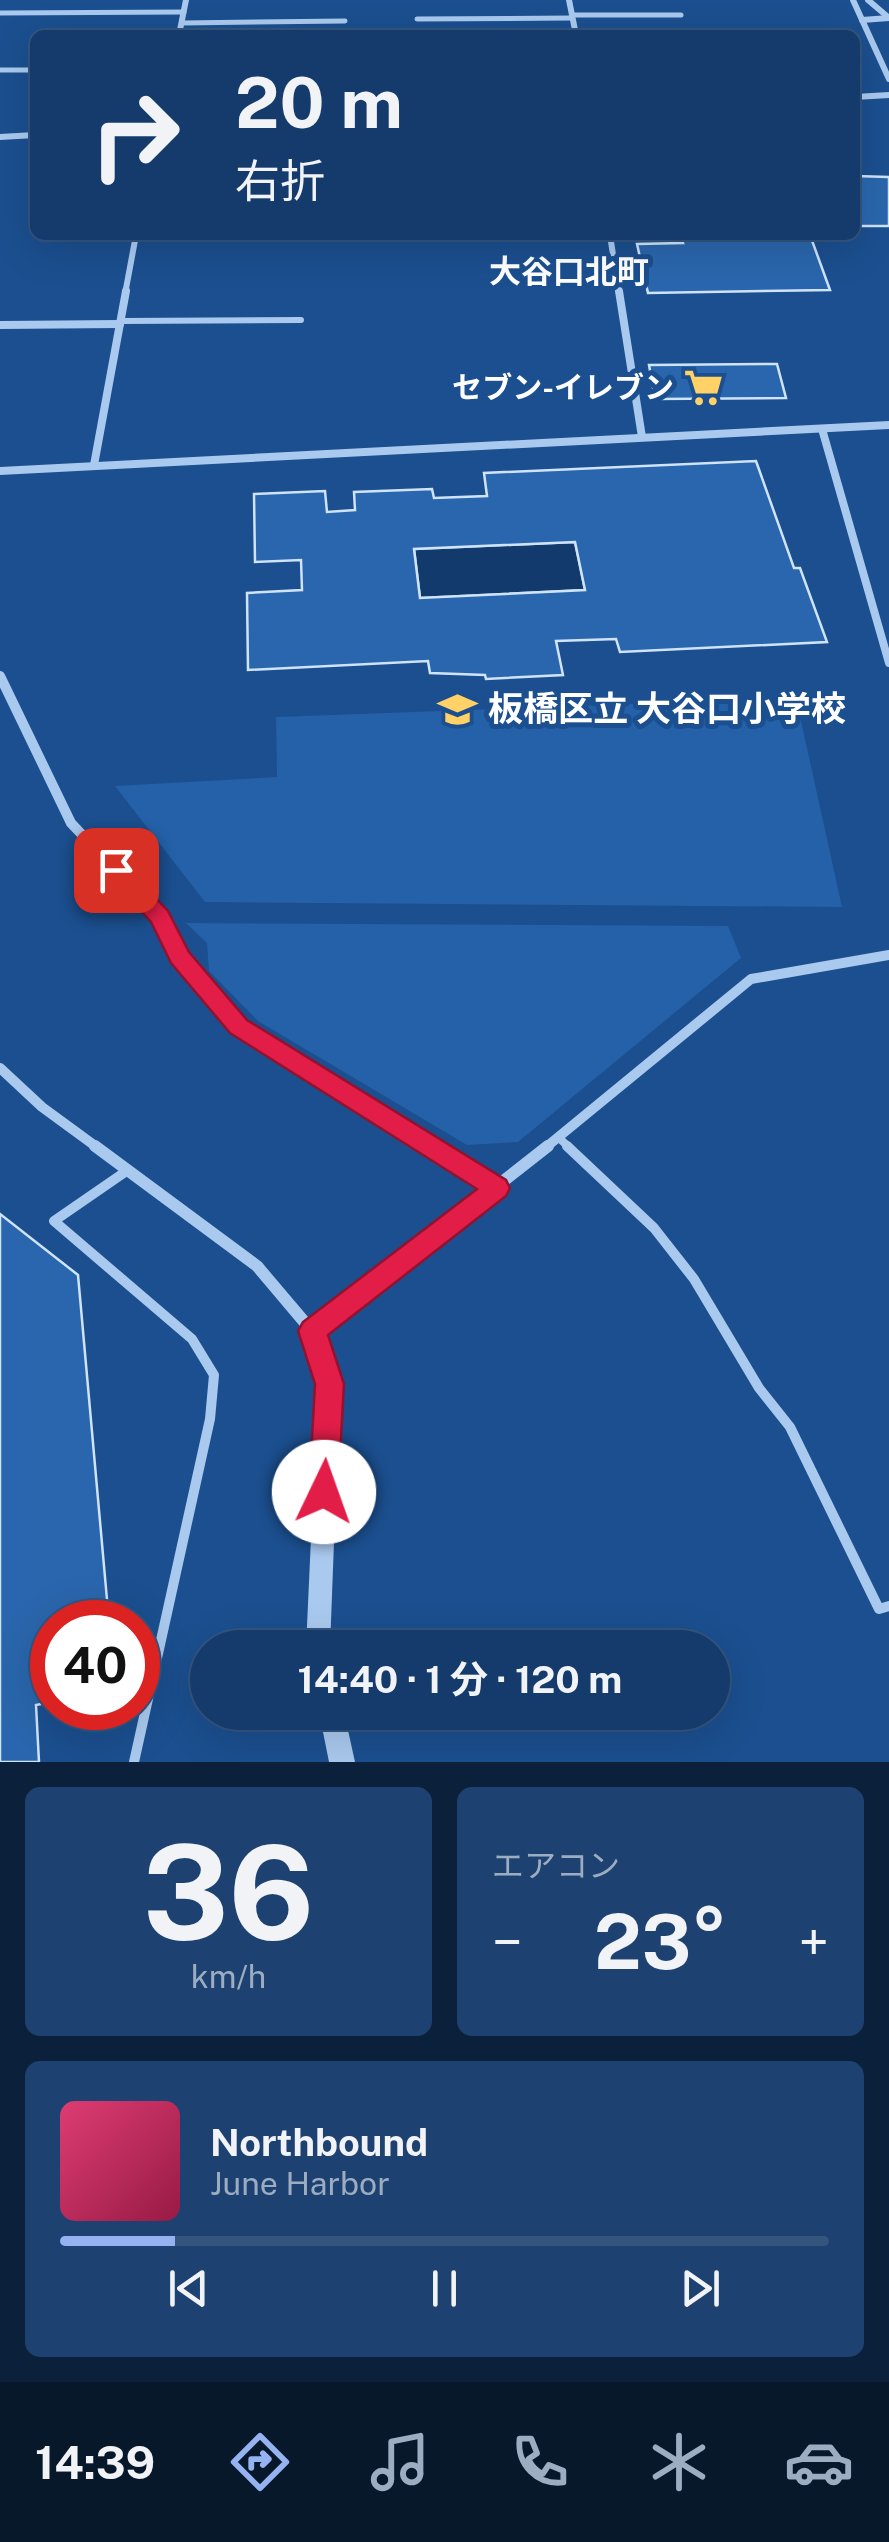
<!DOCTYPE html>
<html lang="ja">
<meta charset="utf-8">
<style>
:root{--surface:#143b6b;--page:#1d4271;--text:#f1f3f6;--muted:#9dadc1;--line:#33557e;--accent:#95b2f1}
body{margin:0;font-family:"Public Sans","Noto Sans JP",sans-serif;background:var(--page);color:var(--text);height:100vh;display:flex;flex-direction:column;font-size:38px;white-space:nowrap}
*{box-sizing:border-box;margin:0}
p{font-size:32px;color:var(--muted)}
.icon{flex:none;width:55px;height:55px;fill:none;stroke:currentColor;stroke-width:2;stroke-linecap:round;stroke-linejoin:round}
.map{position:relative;height:1762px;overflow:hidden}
.panel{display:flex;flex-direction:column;gap:25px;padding:25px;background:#0b203b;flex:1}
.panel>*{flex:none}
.guide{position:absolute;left:30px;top:30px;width:830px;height:210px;border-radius:15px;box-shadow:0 10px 40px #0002,0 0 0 2px var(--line);background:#143b6b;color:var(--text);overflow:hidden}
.speed{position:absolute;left:30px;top:1600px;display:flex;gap:20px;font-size:50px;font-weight:700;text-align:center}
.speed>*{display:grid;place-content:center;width:130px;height:130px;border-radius:50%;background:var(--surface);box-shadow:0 10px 40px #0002,0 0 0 2px var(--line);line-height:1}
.speed .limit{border:15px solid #d22;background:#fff;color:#111}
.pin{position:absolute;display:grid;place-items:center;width:85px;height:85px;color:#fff;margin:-42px;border-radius:20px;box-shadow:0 5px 15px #0006}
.me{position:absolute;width:110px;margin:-55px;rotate:3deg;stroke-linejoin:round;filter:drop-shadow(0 0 8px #0008)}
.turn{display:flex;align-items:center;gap:35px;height:210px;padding:0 40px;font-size:45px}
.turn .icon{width:130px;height:130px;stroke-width:2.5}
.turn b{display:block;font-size:70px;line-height:85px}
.big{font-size:75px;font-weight:700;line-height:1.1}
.panel .card{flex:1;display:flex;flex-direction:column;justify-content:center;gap:15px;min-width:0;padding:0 35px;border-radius:15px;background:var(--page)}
.panel .dial{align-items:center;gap:0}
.dial b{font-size:130px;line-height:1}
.song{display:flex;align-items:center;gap:30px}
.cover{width:120px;height:120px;border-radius:15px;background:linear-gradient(135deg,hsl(340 70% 55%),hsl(340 70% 35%))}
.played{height:10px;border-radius:5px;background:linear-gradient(90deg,var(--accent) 15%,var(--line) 15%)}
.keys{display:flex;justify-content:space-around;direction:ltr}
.heat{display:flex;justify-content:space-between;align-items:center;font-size:55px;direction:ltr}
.panel .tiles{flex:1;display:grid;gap:25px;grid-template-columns:1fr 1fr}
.card:last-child{grid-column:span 2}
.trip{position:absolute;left:190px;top:1630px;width:540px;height:100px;border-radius:50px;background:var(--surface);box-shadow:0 10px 40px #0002,0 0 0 2px var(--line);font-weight:700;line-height:100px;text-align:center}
.dock{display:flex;height:160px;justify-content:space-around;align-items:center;background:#08182b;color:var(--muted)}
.dock .icon{width:70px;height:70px}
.dock .selected{color:var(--accent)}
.dock b{font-size:45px;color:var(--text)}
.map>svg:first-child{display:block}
.green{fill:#2461a8}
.water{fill:#123a6d;stroke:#9cc4f0;stroke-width:2.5}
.building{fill:#2a66ad;stroke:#cfe3fa;stroke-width:2.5;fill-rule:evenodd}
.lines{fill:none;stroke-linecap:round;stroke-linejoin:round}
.service-far3{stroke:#a9c9ee;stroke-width:5}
.service-far2{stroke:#a9c9ee;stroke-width:6}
.service-far1{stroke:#a9c9ee;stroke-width:8}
.service{stroke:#a9c9ee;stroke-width:10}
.minor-far3{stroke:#a9c9ee;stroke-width:6}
.minor-far2{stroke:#a9c9ee;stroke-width:8}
.minor-far1{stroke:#a9c9ee;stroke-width:10}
.minor{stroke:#a9c9ee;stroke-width:12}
.tertiary{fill:#a9c9ee;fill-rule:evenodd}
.route{fill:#e11d48;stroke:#92132f;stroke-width:2.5}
.labels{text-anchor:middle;stroke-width:10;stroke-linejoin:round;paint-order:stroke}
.far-poi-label{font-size:30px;font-weight:bold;fill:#fff;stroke:#1b4f8f;text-anchor:end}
.far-neighbourhood-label{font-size:32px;font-weight:bold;fill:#fff;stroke:#1b4f8f}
.poi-label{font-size:35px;font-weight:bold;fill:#fff;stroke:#1b4f8f;text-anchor:start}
</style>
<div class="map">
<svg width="889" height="1762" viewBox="0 0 889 1762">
<rect width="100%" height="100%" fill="#1b4f8f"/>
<g class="green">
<polygon points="796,698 842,907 205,902 115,786 277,777 276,717"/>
<polygon points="186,923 728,926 741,958 518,1142 467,1145 258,1021 209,971 207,943"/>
</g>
<polygon class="water" points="575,542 585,590 420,598 414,549"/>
<g class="building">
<polygon points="855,176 889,177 889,226 855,226"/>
<polygon points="810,235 830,290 648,293 637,244 683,243 681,237"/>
<polygon points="777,364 786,398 655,399 649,365"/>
<path d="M756 461 794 568H800L827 642 620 652 616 639 556 641 563 675 486 679 485 675 430 673 428 661 248 670 247 593 302 590 301 560 255 562 254 494 325 491 327 512 355 510 354 492 432 489 434 498 487 496 484 473ZM575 542 585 590 420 598 414 549Z"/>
<polygon points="0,1214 78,1275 109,1622 52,1622 52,1702 36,1705 39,1762 0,1762"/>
</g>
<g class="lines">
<g class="service-far3">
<polyline points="0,13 184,12"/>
<polyline points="572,15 681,15"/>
<polyline points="417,19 572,18"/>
<polyline points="182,23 345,21"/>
<polyline points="0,70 35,70"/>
</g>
<polyline class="service-far2" points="121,321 301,320"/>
<polyline class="service-far1" points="559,1138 570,1148"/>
<g class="service">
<polyline points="567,1146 654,1228 694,1279 759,1388 790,1427 879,1609 889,1606"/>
<polyline points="128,1170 54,1221 192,1339 214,1375 210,1419 134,1762"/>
</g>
<g class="minor-far3">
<polyline points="569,0 576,35"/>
<polyline points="853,0 889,79"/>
<polyline points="868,0 888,17"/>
<polyline points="862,20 889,18"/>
<polyline points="179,35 186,0"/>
<polyline points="855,97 889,95"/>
<polyline points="0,137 35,135"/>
<polyline points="610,235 619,294"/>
<polyline points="125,294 136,235"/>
</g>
<g class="minor-far2">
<polyline points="619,291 642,437"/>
<polyline points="0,325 120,324"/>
<polyline points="822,429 889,663"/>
<polyline points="94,465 126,291"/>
</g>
<g class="minor-far1">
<polyline points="0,676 71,823 160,917 180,957 239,1027 434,1148"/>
<polyline points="0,1068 42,1107 98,1148"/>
<polyline points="545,1148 751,979 889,955"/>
</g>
<g class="minor">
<polyline points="95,1146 257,1266 312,1331 548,1146"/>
<polyline points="430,1146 497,1188"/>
</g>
<g class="tertiary">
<polygon points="889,421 889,429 0,475 0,467"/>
<polygon points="312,1322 320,1324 323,1331 340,1384 330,1648 306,1648 318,1384 301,1331 304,1324"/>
<polygon points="319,1712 344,1712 355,1762 329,1762"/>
</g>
</g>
<polygon class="route" points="116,862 124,864 168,911 189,952 247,1020 506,1180 510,1188 506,1196 328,1335 344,1384 338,1492 334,1502 324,1506 313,1502 309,1492 315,1384 298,1331 303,1322 477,1189 230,1033 171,963 151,922 108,876 105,870"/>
<defs>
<symbol id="supermarket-bare" viewBox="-9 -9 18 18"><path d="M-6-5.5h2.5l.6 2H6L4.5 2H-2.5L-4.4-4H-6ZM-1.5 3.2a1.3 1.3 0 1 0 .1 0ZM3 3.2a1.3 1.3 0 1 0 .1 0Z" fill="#ffd166" stroke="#1b4f8f" stroke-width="2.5" paint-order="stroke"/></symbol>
<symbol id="school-bare" viewBox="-9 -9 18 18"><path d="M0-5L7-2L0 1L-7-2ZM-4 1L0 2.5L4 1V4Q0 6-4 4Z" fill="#ffd166" stroke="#1b4f8f" stroke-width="2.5" paint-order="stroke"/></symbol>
</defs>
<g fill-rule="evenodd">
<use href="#supermarket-bare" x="676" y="360" width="55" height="55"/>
<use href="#school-bare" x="430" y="682" width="55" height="55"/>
</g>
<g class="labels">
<g class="far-poi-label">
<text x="674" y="398">セブン-イレブン</text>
</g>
<g class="far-neighbourhood-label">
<text x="569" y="283">大谷口北町</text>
</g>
<g class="poi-label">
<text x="488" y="721">板橋区立 大谷口小学校</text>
</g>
</g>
</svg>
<div class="speed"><div class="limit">40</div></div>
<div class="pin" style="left:116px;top:870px;background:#d93025"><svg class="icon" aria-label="arrive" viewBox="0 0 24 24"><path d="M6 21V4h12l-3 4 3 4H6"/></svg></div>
<svg class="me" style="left:324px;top:1492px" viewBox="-20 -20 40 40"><circle r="19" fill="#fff"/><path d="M0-13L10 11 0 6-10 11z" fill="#e11d48"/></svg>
<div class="trip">14:40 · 1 分 · 120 m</div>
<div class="guide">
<div class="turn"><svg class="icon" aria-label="right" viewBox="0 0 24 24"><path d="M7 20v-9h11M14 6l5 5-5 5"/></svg><div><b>20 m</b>右折</div></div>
</div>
</div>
<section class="panel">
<div class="tiles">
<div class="card dial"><b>36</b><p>km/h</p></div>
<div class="card"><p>エアコン</p>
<div class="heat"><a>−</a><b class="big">23°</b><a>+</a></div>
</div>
<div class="card">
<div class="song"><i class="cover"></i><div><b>Northbound</b><p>June Harbor</p></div></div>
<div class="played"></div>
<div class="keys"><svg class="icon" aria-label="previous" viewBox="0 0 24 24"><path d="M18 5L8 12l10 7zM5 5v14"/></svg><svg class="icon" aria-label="pause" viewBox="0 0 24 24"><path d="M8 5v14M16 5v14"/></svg><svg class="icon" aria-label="next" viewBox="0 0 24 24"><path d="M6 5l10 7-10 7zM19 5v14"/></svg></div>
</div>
</div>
</section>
<nav class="dock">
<b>14:39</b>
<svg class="icon selected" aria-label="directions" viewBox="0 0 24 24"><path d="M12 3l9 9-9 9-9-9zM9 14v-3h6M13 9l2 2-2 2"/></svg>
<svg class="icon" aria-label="music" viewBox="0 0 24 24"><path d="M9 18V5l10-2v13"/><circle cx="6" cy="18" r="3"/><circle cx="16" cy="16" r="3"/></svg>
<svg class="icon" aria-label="phone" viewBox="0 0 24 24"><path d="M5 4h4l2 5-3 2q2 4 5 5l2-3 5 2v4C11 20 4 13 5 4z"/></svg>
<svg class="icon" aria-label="climate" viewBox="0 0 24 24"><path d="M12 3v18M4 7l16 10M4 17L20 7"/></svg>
<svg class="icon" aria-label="car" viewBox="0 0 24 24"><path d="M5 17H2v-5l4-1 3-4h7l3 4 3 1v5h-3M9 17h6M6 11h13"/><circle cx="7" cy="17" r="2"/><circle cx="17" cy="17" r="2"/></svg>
</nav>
